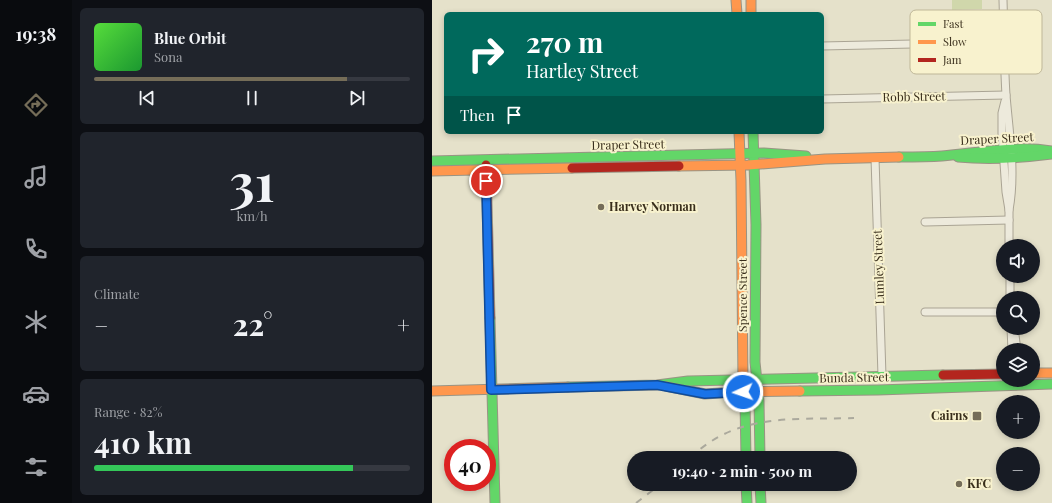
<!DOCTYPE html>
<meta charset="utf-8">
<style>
:root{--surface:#171b24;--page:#20242c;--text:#f1f3f6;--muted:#9ea1a6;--line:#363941;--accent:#756d58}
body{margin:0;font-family:"Playfair Display",serif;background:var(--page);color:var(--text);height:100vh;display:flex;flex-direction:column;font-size:15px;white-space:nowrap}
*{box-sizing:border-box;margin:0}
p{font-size:13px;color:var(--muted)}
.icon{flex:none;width:22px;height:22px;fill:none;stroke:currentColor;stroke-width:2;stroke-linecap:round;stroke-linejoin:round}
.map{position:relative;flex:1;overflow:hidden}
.details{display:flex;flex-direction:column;gap:8px;padding:8px;background:#0d0f14;width:360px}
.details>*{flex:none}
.banner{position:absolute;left:12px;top:12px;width:380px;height:122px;border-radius:6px;box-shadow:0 2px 6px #0003;background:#00695c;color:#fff;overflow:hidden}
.controls{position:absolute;left:564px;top:239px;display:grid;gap:8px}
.controls a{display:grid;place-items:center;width:44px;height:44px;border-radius:50%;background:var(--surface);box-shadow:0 2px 6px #0003;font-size:20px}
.speed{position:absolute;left:12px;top:439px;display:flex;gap:8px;font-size:20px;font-weight:700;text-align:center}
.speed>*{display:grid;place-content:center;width:52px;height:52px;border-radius:50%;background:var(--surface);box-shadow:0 2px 6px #0003;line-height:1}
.speed .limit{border:6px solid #d22;background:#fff;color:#111}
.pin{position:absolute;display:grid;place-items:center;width:34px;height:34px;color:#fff;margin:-17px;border:2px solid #fff;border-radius:50%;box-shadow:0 1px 4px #0007}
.me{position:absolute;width:44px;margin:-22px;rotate:267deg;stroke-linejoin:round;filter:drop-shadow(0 0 3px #0008)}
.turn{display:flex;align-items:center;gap:14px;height:84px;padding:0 16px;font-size:18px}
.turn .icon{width:52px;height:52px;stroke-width:2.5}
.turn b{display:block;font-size:28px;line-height:34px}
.then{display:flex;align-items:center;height:38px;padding:0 16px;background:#0003;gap:8px;font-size:15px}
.big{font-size:30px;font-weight:700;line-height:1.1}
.details .tile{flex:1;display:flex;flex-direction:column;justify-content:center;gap:6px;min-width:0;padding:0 14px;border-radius:6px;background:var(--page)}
.details .dial{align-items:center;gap:0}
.dial b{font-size:52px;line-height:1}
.song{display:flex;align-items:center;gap:12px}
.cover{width:48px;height:48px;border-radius:6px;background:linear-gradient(135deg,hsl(110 70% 55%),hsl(130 70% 35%))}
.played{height:4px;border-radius:2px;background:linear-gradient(90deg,var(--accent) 80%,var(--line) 80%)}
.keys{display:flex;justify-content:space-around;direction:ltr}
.heat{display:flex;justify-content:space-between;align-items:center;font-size:22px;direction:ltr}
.charge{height:6px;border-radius:3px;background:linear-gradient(90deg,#34c759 82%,var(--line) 0)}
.trip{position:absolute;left:195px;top:451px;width:230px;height:40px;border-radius:20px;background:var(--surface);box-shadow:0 2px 6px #0003;font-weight:700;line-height:40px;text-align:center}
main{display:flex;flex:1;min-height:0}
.menu{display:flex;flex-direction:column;width:72px;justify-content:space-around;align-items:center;background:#090b0e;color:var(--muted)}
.menu .icon{width:28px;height:28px}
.menu .on{color:var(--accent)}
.menu b{font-size:18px;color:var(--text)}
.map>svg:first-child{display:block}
.green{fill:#d0d7ab}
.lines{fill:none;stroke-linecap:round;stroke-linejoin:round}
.street-casing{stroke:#aaa494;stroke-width:9}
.fast-casing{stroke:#999484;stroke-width:11}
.slow-casing{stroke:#999484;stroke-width:11}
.jam-casing{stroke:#999484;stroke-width:11}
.street{stroke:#edeadc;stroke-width:7}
.fast{stroke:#63d668;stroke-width:9}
.slow{stroke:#ff974d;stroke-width:9}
.jam{stroke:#b3261e;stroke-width:9}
.rail{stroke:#aba99d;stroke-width:2;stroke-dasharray:7 7;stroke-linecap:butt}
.route-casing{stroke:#114b97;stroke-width:10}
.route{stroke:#1a73e8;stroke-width:7}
.poi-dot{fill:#756d58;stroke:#f8f2ce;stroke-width:1.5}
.labels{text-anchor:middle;stroke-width:4;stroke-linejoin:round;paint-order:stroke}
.street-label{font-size:12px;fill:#392e1b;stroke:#f8f2ce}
.poi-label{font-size:12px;font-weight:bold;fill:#392e1b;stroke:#f8f2ce;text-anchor:start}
.key{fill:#f8f2ce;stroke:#bfb798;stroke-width:1}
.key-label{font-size:11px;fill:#392e1b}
</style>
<main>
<nav class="menu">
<b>19:38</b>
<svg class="icon on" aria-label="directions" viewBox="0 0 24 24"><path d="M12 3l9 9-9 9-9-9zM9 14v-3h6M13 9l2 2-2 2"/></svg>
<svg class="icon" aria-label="music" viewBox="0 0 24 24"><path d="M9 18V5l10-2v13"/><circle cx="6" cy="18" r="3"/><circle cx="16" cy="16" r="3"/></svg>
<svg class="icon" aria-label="phone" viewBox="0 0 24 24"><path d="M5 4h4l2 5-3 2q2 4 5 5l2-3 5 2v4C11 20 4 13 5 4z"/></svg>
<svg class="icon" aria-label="climate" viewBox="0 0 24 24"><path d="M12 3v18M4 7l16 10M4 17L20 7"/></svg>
<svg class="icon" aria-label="car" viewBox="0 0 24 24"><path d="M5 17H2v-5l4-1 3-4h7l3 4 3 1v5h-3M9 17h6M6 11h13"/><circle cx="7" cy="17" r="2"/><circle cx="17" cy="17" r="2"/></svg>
<svg class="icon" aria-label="filters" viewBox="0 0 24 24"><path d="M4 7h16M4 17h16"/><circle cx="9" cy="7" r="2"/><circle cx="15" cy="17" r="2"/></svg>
</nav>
<section class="details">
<div class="tile">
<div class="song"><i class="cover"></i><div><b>Blue Orbit</b><p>Sona</p></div></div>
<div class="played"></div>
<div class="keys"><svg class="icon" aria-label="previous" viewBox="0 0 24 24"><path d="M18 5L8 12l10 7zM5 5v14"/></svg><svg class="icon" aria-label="pause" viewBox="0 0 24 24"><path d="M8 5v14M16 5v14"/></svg><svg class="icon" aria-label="next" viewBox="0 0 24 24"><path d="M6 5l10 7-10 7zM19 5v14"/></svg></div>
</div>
<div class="tile dial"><b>31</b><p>km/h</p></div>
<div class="tile"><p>Climate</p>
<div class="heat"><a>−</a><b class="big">22°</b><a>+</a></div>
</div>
<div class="tile"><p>Range · 82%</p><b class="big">410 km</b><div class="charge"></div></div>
</section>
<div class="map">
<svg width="620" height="503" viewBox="0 0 620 503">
<rect width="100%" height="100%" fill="#e5e1ca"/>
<polygon class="green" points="520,0 550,0 550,9 520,10"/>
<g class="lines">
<defs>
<g id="street">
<path d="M571 0C572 31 572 63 574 95 577 133 584 172 577 210"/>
<polyline points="390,46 572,42"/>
<polyline points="390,99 574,95"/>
<polyline points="573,101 570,113 570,134 574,192 577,210 577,246"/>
<polyline points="443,158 450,376"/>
<polyline points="493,222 577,220"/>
<polyline points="578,276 578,298"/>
<polyline points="493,312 571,312"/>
<polyline points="579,328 580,350"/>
<polyline points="582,328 585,350"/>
</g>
<g id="fast">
<polyline points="321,132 324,225 323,362 327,401 328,458"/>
<path d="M467 157C482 157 496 157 510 156 546 153 584 145 620 151"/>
<path d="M526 157C557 160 589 158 620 154"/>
<polyline points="0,161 332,153 374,156"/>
<polyline points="58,318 63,503"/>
<polyline points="311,383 313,401 314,458"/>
<polyline points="136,387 225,385 256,381 511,375"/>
<polyline points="368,391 446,390 620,384"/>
<polyline points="314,484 315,503"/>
<polyline points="328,484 329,503"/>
</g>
<g id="slow">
<polyline points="304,0 305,14"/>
<polyline points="319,0 319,14"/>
<polyline points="307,132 309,181 311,383"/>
<polyline points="247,166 316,165 393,159 467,157"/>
<polyline points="0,171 140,168"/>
<polyline points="601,373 620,373"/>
<polyline points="234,386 273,394 303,392 368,391"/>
<polyline points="0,391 136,387"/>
</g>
<g id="jam">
<polyline points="54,165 58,318"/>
<polyline points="140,168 247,166"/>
<polyline points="511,375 571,374"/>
</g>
</defs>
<use href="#street" class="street-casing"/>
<use href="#fast" class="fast-casing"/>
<use href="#slow" class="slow-casing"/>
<use href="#jam" class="jam-casing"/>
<use href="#street" class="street"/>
<use href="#fast" class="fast"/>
<use href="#slow" class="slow"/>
<use href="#jam" class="jam"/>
<g class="rail">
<path d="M258 458C306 412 361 420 422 418"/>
<polyline points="204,503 229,484"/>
</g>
</g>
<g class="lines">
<defs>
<polyline id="route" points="54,181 59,390 225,385 273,394 311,392"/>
</defs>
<use href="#route" class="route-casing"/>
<use href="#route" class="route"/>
</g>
<g class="poi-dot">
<circle cx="169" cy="207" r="4"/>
<rect x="540" y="411" width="10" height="10" rx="2"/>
<circle cx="527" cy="484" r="4"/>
</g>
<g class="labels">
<g class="street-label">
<text transform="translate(482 97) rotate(-1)" y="4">Robb Street</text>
<text transform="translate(565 139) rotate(-3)" y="4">Draper Street</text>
<text transform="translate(196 145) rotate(-1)" y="4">Draper Street</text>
<text transform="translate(447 267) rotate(-92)" y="4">Lumley Street</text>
<text transform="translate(311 295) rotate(-90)" y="4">Spence Street</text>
<text transform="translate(422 378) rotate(-1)" y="4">Bunda Street</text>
</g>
<g class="poi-label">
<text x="177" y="211">Harvey Norman</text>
<text x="536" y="420" text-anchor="end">Cairns</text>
<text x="535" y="488">KFC</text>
</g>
</g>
<rect x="478" y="10" width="132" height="64" rx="6" class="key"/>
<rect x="486" y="22" width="18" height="4" fill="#63d668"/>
<rect x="486" y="40" width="18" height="4" fill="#ff974d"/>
<rect x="486" y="58" width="18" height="4" fill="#b3261e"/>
<g class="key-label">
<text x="511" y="28">Fast</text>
<text x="511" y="46">Slow</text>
<text x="511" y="64">Jam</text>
</g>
</svg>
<div class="controls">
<a><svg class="icon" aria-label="sound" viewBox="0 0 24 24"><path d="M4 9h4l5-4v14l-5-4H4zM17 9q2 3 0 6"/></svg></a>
<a><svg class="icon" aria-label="search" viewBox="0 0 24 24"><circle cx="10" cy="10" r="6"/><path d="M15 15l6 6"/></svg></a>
<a><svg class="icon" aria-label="layers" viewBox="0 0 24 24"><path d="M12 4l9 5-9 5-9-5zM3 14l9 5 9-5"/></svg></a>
<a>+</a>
<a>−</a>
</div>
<div class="speed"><div class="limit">40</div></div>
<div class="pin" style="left:54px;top:181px;background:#d93025"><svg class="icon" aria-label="arrive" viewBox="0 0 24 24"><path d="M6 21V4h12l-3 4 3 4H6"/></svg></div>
<svg class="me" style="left:311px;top:392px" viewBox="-20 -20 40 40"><circle r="17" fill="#1a73e8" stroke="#fff" stroke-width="3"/><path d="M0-11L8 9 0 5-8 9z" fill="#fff"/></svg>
<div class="trip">19:40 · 2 min · 500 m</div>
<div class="banner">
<div class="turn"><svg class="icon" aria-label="right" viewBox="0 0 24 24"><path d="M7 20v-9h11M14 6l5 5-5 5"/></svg><div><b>270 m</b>Hartley Street</div></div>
<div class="then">Then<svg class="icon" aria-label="arrive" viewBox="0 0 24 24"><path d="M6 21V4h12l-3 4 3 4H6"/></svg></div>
</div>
</div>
</main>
